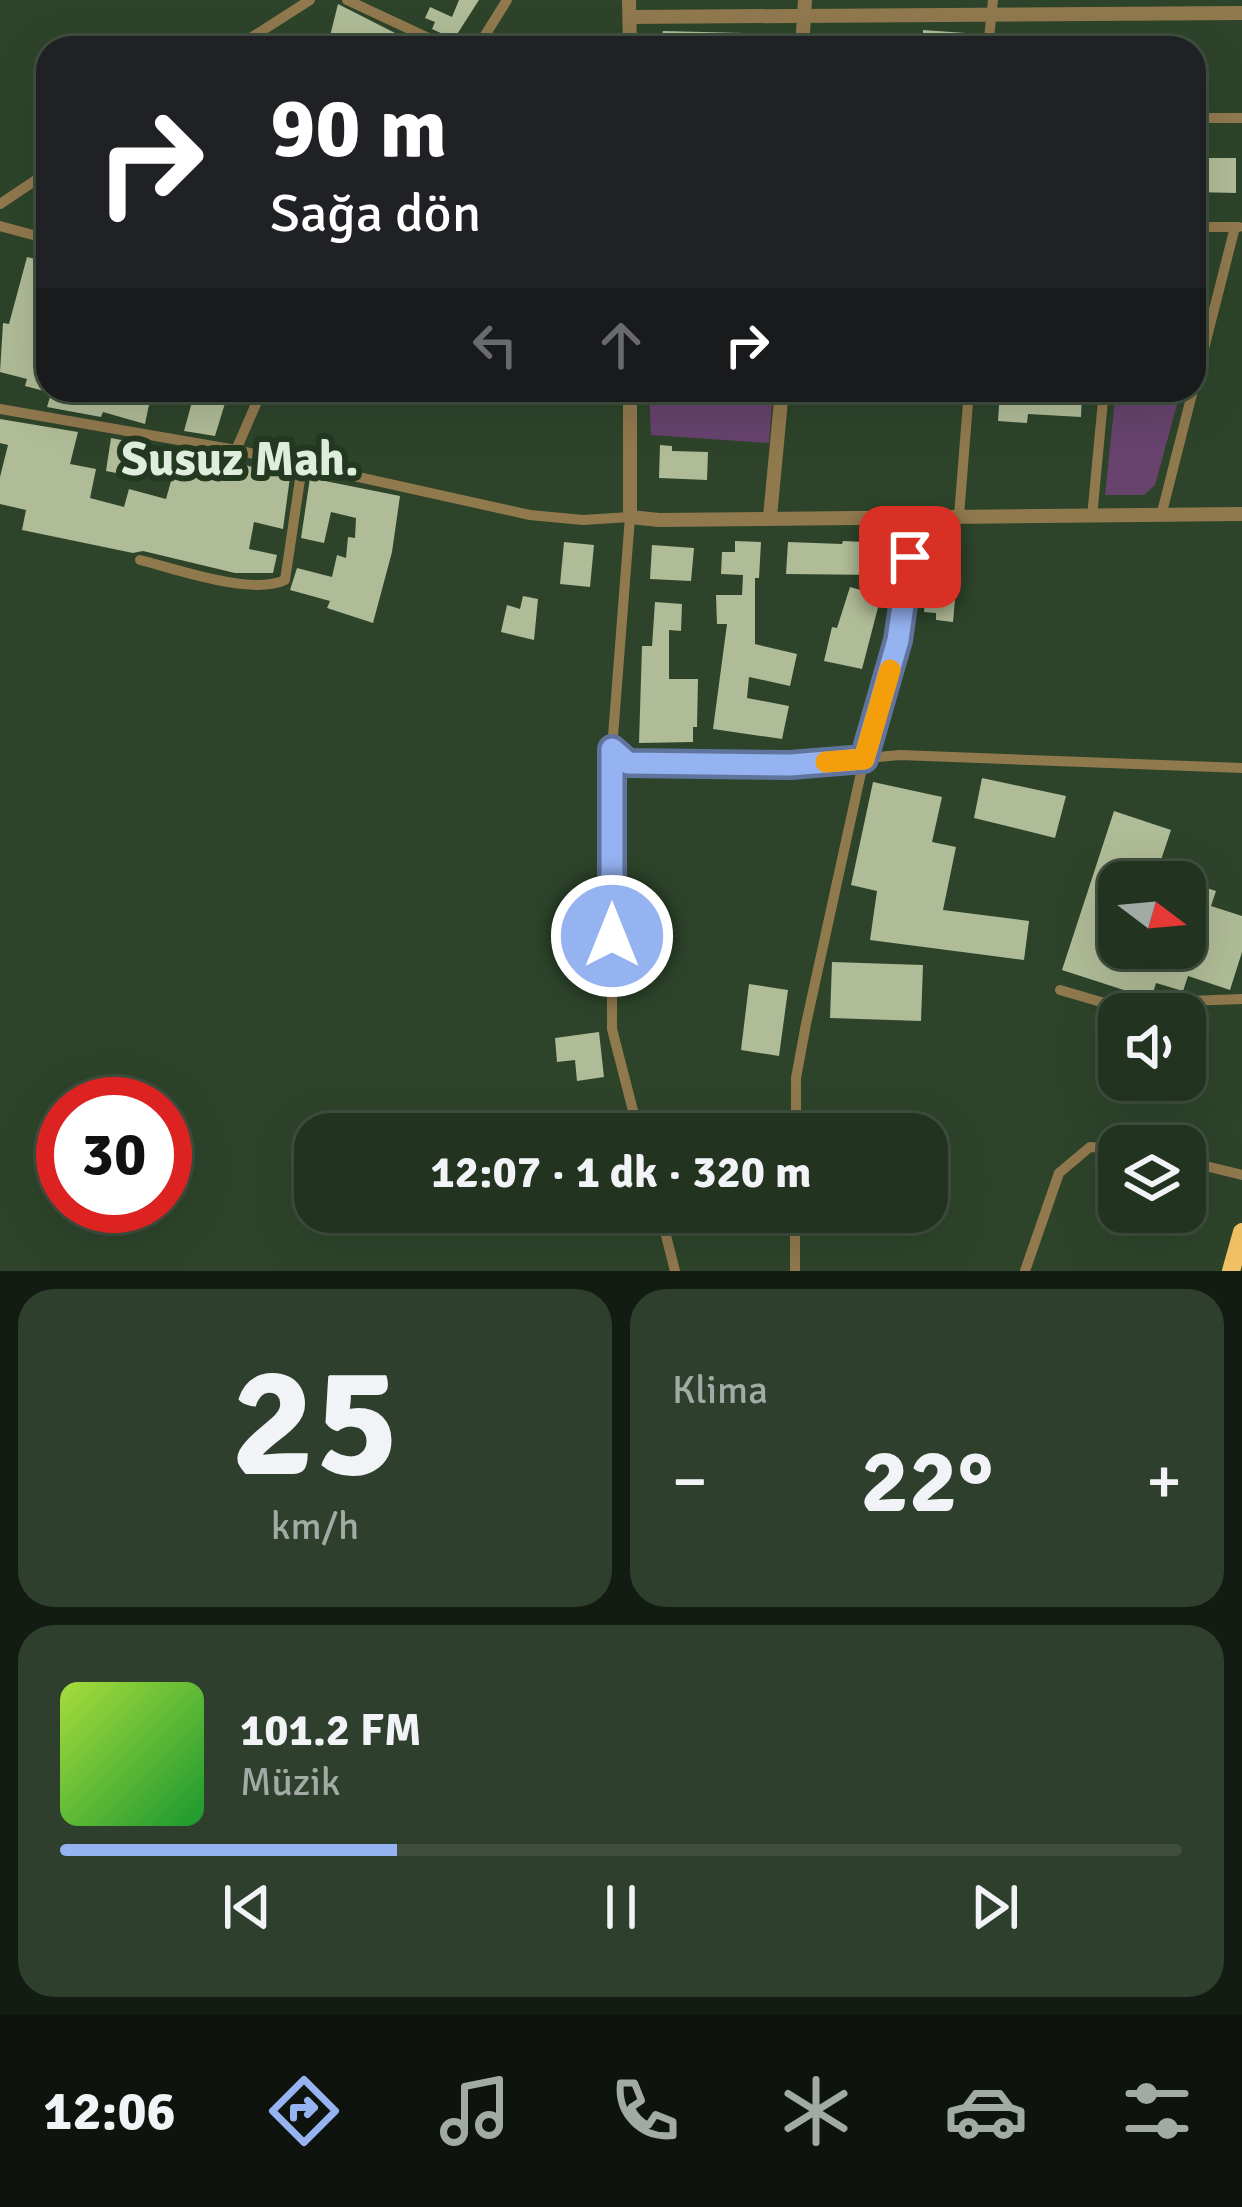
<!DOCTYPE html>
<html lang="tr">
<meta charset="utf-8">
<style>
:root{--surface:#223320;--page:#2e3f2d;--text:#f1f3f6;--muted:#a2aaa5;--line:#3f4e3e;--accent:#95b2f1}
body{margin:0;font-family:Signika,sans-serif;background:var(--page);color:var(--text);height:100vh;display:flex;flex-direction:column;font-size:45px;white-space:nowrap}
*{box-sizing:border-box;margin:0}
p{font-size:39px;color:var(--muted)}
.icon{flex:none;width:66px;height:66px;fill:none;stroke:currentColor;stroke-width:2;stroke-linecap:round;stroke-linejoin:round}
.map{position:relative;height:1271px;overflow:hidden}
.panel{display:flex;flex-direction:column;gap:18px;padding:18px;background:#131c12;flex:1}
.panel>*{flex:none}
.hud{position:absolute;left:36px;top:36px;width:1170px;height:366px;border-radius:36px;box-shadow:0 12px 48px #0002,0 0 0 3px var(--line);background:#202124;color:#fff;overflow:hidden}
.needle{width:78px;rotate:106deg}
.fabs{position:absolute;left:1098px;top:861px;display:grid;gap:24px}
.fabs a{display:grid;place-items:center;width:108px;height:108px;border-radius:24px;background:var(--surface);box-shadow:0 12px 48px #0002,0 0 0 3px var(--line);font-size:60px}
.speed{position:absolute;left:36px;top:1077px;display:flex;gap:24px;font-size:60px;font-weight:700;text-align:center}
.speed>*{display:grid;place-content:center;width:156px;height:156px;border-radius:50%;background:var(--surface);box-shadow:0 12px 48px #0002,0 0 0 3px var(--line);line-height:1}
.speed .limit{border:18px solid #d22;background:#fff;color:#111}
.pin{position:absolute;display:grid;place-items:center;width:102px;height:102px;color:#fff;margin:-51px;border-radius:24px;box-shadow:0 6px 18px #0006}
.me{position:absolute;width:132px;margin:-66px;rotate:0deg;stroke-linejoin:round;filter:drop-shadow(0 0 9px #0008)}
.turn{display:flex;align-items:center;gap:42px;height:252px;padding:0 36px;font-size:54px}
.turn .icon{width:156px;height:156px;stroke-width:2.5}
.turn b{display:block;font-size:84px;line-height:102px}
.lanes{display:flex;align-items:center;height:114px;padding:0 36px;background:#0003;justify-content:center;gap:60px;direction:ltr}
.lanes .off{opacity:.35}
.big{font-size:90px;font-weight:800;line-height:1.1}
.panel .tile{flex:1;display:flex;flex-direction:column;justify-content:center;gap:18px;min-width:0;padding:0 42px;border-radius:36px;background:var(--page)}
.panel .dial{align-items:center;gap:0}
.dial b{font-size:156px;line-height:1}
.song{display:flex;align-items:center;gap:36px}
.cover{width:144px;height:144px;border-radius:18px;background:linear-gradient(135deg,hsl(80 70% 55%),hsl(130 70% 35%))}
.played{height:12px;border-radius:6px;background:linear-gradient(90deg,var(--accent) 30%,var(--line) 30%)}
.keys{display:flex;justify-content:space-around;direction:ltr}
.heat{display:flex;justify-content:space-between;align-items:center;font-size:66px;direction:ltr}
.panel .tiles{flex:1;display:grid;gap:18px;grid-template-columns:1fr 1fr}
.tile:last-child{grid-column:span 2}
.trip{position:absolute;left:294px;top:1113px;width:654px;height:120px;border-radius:36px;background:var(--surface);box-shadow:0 12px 48px #0002,0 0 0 3px var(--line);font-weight:800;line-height:120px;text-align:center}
.dock{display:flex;height:192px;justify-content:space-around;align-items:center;background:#0e140d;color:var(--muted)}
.dock .icon{width:84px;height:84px}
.dock .on{color:var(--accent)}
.dock b{font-size:54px;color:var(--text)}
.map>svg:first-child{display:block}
.green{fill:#67436d}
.building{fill:#b0bb97}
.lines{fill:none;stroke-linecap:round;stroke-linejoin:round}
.minor{stroke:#91794e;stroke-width:10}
.tertiary{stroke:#91794e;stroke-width:14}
.trunk{stroke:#f0c064;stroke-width:18}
.route-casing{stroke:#61749d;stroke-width:30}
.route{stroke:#95b2f1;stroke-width:21}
.slow{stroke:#f59e0b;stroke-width:21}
.labels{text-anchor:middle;stroke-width:12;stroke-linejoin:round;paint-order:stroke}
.district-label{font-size:48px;font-weight:bold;fill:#e0eede;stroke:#233920}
</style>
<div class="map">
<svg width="1242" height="1271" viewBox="0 0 1242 1271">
<rect width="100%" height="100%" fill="#2d442a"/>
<g class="green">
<polygon points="649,390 773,390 769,443 651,435"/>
<polygon points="1116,390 1181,390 1155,485 1144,495 1105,495"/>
</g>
<g class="building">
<polygon points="459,0 479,0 454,39 432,29 435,22 425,18 430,7 452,17"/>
<polygon points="338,4 399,35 394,48 327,48"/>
<polygon points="923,30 980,34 978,48 837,48 837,33 923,35"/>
<polygon points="663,31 784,34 783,48 658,48"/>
<polygon points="1194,158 1236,158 1236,193 1194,192"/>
<polygon points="27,257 48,262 47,304 33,358 48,362 48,392 25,386 27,379 0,372 3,323 9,324"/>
<polygon points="52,390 152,390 145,424 103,412 101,417 47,407"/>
<polygon points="1000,390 1082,390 1081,417 1028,414 1027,423 998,421"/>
<polygon points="195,391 226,400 215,436 184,431"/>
<polygon points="0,419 78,432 70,464 96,469 90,498 124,507 129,489 166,499 173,474 133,467 132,476 106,471 111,438 234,462 290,477 283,529 254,522 249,549 277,555 273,573 235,573 143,551 133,553 22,530 26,510 0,504 0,477 8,445 0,443"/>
<polygon points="660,445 672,446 672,451 708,452 707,480 659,478"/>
<polygon points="310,478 400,496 392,552 373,623 327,608 330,601 290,590 297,568 332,577 337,555 346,558 348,537 355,538 356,518 331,512 324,543 301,538"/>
<polygon points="735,541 761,542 759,578 755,578 755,644 797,654 790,686 749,677 747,698 789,706 782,739 713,729 727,624 717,624 716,595 742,595 743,575 721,574 722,552 735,552"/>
<polygon points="843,541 884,543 883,575 786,574 788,542 842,544"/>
<polygon points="564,542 594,545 590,587 560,584"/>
<polygon points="652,545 694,548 691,581 650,579"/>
<polygon points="926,586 956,588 953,622 936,620 936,613 924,612"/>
<polygon points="850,587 881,596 862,669 824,661 832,627 837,628"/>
<polygon points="523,596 538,599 534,640 501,632 507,605 520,609"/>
<polygon points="655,602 682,604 681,631 669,630 669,679 698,679 697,727 693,727 693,742 639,743 642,646 652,646"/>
<polygon points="982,778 1066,796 1055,838 974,818"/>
<polygon points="873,782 942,797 932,842 956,847 943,910 1029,921 1024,960 870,940 877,891 851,885"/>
<polygon points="1114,811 1171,830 1157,872 1183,880 1119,882 1119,948 1185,948 1185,881 1216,891 1211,906 1242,916 1242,952 1230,990 1188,976 1183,991 1156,983 1153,993 1133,993 1062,970"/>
<polygon points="832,962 923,965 921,1021 830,1018"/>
<polygon points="749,984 788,990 779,1056 741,1050"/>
<polygon points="599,1032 604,1077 577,1081 575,1060 557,1062 555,1038"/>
</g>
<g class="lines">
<g class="minor">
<polyline points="347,0 450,48"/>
<polyline points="235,48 310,0"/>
<polyline points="477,48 507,0"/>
<polyline points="988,48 993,0"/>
<polyline points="1194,118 1242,118"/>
<polyline points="0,204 48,172"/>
<polyline points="0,226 48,239"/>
<polyline points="1194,227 1239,227"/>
<polyline points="1194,388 1235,227"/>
<polyline points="231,390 259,398"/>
<polyline points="0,409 236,450 530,515 583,520 630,517 612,749 628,763 790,765 900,755 1242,768"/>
<polyline points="236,450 262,390"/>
<polyline points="959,516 969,390"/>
<polyline points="1161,516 1193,390"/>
<polyline points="1092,517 1104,390"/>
<path d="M140 560C176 569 252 596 285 580L302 466"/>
<polyline points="612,749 612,1029 639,1134"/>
<polyline points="1060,990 1108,1004 1242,999"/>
<polyline points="796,1134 796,1078 806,1024 864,759 898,640 916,516"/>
<polyline points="1185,1161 1242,1175"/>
<polyline points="660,1212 675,1271"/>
<polyline points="795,1271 795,1212"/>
<polyline points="1025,1271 1059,1173 1090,1147 1119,1149"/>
</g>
<g class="tertiary">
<polyline points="629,0 630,48"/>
<polyline points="630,17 1242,13"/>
<polyline points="802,48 805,0"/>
<polyline points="630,390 630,517 659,520 1242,514"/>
<polyline points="770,517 782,390"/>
</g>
<polyline class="trunk" points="1231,1271 1242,1232"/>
</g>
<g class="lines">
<defs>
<polyline id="route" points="612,936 612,749 628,763 790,765 864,759 898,640 910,557"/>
</defs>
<use href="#route" class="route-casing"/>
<use href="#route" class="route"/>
<polyline class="slow" points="826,762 864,759 890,670"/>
</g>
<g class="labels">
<g class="district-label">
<text x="240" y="475">Susuz Mah.</text>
</g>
</g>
</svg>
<div class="fabs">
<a><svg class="needle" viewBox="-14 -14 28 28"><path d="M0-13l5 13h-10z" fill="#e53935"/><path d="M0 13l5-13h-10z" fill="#a2aaa5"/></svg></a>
<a><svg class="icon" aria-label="sound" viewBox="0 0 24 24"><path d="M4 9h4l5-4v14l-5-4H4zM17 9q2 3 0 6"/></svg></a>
<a><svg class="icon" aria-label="layers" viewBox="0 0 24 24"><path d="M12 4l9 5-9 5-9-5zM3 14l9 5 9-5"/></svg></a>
</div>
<div class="speed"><div class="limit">30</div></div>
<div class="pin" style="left:910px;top:557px;background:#d93025"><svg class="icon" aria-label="arrive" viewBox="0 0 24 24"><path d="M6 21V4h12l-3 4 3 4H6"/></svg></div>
<svg class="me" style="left:612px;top:936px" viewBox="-20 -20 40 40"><circle r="17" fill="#95b2f1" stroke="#fff" stroke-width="3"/><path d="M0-11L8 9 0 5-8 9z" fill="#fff"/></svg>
<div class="trip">12:07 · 1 dk · 320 m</div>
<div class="hud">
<div class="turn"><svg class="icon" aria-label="right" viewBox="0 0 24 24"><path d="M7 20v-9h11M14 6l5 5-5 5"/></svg><div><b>90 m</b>Sağa dön</div></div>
<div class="lanes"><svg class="icon off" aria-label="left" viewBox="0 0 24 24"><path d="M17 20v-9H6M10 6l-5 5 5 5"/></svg><svg class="icon off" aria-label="ahead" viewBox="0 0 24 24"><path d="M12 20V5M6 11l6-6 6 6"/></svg><svg class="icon" aria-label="right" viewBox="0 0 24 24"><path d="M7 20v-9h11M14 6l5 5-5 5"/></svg></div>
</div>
</div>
<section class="panel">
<div class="tiles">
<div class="tile dial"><b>25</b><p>km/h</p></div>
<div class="tile"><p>Klima</p>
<div class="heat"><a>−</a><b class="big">22°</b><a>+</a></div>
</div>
<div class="tile">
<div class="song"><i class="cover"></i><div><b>101.2 FM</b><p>Müzik</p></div></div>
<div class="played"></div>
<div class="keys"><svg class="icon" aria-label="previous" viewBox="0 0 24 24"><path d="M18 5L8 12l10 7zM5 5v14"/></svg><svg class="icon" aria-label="pause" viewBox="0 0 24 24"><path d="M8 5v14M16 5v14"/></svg><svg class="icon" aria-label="next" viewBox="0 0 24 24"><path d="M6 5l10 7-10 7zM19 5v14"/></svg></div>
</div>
</div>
</section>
<nav class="dock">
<b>12:06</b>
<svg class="icon on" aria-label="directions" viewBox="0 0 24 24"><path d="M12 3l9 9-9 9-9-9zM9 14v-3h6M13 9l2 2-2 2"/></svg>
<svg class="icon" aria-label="music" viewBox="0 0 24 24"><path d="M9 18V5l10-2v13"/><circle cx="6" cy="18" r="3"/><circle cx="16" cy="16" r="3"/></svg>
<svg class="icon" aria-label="phone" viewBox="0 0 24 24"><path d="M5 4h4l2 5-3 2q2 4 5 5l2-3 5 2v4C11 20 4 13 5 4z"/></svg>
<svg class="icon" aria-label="climate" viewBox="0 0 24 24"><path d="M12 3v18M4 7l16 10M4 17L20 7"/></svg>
<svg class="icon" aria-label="car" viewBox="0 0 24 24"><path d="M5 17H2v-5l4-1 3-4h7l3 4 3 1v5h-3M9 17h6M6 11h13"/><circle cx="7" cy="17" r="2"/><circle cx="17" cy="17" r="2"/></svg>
<svg class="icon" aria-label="filters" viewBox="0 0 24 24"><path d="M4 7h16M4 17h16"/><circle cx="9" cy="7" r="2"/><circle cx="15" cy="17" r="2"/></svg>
</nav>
